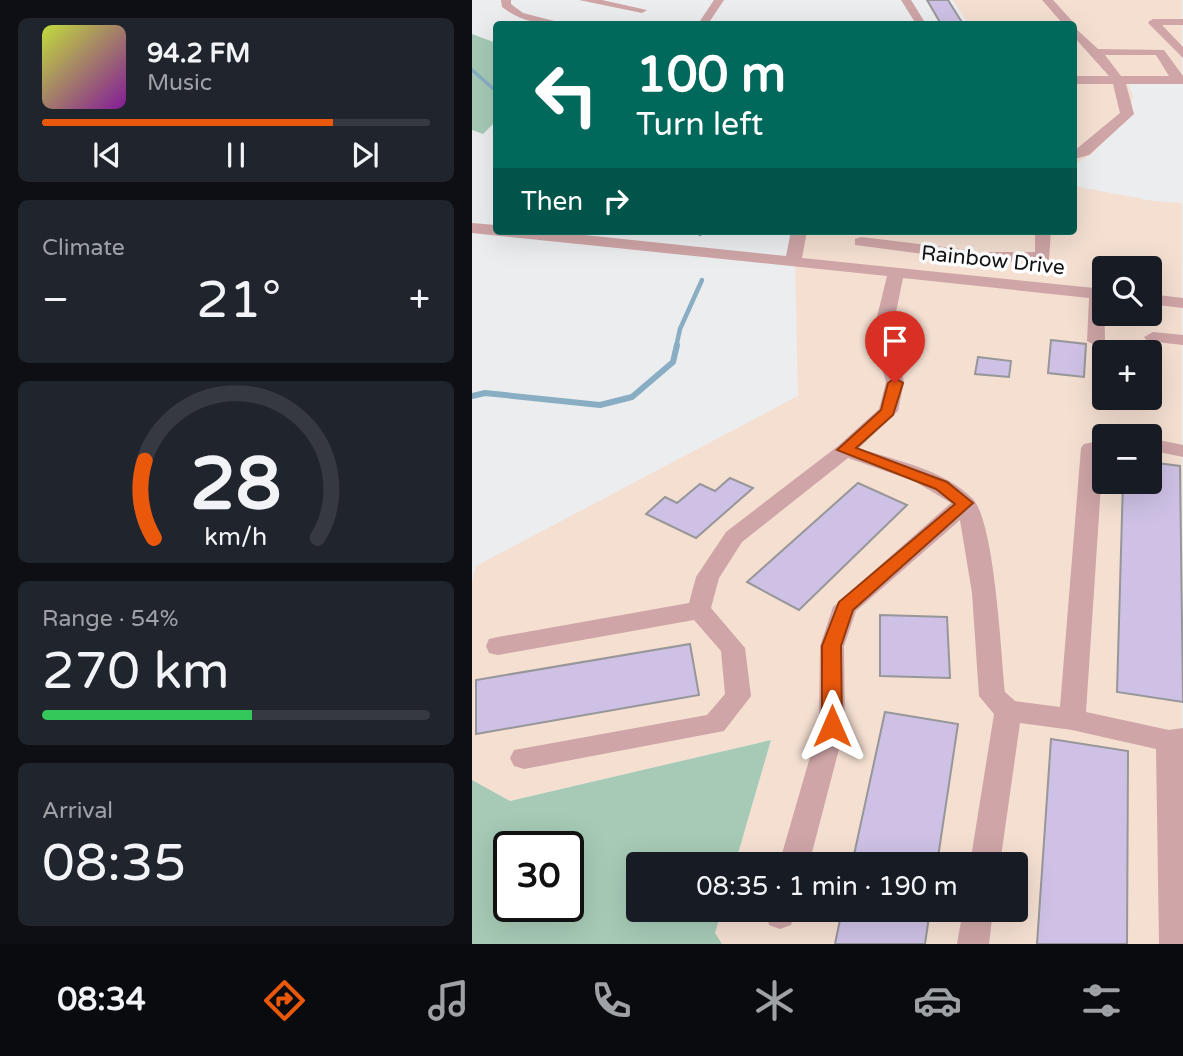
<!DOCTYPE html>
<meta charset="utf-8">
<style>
:root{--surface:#171b24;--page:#20242c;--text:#f1f3f6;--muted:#9ea1a6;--line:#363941;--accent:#ea580c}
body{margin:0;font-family:"Varela Round",sans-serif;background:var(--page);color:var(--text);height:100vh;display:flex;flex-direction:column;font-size:26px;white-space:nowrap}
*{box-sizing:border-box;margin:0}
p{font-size:23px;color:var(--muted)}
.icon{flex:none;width:38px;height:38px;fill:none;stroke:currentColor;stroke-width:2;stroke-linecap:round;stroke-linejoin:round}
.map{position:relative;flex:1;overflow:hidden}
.side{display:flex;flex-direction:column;gap:18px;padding:18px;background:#0d0f14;width:472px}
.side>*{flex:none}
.banner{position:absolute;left:21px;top:21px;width:584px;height:214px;border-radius:7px;box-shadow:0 7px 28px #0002;background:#00695c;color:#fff;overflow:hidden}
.fabs{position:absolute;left:620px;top:256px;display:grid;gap:14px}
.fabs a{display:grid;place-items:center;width:70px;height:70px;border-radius:7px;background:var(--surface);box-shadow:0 7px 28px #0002;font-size:35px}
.speed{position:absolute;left:21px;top:831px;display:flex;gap:14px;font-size:35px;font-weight:700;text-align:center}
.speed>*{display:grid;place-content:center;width:91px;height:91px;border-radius:50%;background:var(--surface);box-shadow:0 7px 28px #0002;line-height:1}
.speed .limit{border:4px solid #111;border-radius:10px;background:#fff;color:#111}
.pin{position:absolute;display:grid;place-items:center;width:60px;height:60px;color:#fff;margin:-72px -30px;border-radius:50% 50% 50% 0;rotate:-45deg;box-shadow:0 0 7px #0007}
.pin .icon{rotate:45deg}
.me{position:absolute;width:77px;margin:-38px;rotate:0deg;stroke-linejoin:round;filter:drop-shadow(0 0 5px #0008)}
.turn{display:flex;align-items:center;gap:24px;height:147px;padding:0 28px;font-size:32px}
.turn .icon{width:91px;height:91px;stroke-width:2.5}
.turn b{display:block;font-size:49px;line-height:60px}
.then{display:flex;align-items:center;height:66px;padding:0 28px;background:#0003;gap:14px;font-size:26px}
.big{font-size:52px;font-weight:600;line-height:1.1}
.side .widget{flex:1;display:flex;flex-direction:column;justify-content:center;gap:10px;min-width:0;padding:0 24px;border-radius:10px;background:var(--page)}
.side .dial{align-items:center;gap:0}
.dial svg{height:182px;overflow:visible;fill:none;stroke:var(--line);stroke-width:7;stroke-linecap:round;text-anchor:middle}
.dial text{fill:var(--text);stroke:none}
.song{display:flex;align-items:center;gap:21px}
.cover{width:84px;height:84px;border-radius:10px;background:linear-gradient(135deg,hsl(70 70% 55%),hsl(290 70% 35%))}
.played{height:7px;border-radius:4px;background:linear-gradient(90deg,var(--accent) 75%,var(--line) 75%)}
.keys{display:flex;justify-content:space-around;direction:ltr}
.heat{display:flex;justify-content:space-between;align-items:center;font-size:38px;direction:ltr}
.charge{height:10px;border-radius:5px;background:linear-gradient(90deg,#34c759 54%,var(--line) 0)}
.trip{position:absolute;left:154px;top:852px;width:402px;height:70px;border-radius:7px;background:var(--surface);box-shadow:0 7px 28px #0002;font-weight:600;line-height:70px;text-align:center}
.dock{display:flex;height:112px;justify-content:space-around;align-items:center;background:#090b0e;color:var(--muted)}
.dock .icon{width:49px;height:49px}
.dock .selected{color:var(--accent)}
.dock b{font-size:32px;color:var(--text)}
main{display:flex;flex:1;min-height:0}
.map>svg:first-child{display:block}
.commercial{fill:#f4dfd1;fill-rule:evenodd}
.green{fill:#a6cab6;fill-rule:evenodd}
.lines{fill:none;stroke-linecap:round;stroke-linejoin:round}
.stream-far2{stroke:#89aec4;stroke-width:3.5}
.stream-far1{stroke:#89aec4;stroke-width:4.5}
.stream{stroke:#89aec4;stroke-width:6}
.building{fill:#cec1e5;stroke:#979698;stroke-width:2}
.minor{fill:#cfa5a7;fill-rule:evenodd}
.route{fill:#ea580c;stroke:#983908;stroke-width:2}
.labels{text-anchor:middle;stroke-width:7;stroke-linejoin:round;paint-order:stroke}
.far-street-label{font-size:21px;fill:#141415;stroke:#fff}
</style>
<main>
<section class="side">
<div class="widget">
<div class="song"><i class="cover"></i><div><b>94.2 FM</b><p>Music</p></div></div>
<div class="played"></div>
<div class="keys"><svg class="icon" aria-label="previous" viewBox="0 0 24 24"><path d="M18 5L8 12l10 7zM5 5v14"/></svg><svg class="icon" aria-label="pause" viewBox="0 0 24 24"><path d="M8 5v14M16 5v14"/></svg><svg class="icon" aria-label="next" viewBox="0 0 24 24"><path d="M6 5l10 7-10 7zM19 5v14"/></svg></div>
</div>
<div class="widget"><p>Climate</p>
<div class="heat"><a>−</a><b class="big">21°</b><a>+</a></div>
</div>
<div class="widget dial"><svg viewBox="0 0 100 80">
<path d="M14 69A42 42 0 1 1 86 69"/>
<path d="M14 69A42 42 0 0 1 10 35" stroke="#ea580c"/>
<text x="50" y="56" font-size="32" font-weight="700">28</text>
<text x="50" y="72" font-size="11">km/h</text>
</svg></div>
<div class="widget"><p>Range · 54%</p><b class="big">270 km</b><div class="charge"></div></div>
<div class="widget"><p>Arrival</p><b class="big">08:35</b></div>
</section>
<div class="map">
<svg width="711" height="944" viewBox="0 0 711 944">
<rect width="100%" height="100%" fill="#ecedef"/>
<g class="commercial">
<polygon points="481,0 710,0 710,82 655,82 661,96 657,113 621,153 602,165 602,24 496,24"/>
<path d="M602 186 681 201 710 203V944H250L243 934 250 910H544V864H263L299 740 38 801 0 780V582L4 566 326 396 323 258 328 231H602ZM632 268H677V313H632ZM632 352H677V397H632ZM632 436H677V481H632Z"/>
</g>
<g class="green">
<polygon points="0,34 24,43 24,121 11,134 0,130"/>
<path d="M299 740 263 864H166V910H250L243 933 250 944H0V780L38 801ZM37 847H96V906H37Z"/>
</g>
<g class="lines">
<polyline class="stream-far2" points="0,70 24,91"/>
<g class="stream-far1">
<polyline points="225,231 228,234"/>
<polyline points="204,347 208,329 230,280"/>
</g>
<polyline class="stream" points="0,396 13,393 128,405 160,397 201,362 205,345"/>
</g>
<g class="building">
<polygon points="455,0 476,0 491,24 469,24"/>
<polygon points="579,340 614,344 612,377 576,373"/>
<polygon points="506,357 539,361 537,377 503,374"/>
<polygon points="677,462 708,466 711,702 645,692 651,481 677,481"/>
<polygon points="258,478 281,488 224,538 174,514 193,497 205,503 228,484 243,491"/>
<polygon points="386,483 435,505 327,610 275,582"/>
<polygon points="408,615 475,617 478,678 408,676"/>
<polygon points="218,644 227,695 4,734 4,680"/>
<polygon points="413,712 486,724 465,864 380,864"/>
<polygon points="579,739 656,751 655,944 565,944"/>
<polygon points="370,910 458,910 453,944 363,944"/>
</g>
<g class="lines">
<g class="minor">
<path d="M29 0H39V4L51 13 94 24C71 26 48 21 30 7Z"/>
<polygon points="107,0 130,0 175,10 170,13"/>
<polygon points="242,0 252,0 236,24 226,24"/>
<polygon points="429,0 439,0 454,24 444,24"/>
<polygon points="570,0 581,0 601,22 603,24 602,25 591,24"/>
<polygon points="681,19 711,19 711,25 690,25 711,47 711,58 677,24 676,22"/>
<path d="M602 27 626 49 692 50 711 76V84H654L662 114 617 155 602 159V151L648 113 641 84H602V76H637L602 37ZM633 55H684L697 76H649Z"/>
<path d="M0 223 24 225V231H74L314 256 319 231H335L330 258 632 289 633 341 624 346 615 341 617 298 431 278 423 317 422 345 432 382 426 411 387 448C425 461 470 469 500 498 523 521 529 654 533 692L543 701 588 707 609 448 612 444 632 440 614 712 697 730 711 728V944H687L684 749 600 730 548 723 528 864H498L522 714 507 696 500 593 488 520 384 611 372 646 373 726 337 864H307L347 726 348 646 361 607 479 503 442 481 376 458 270 542 247 578 239 608 273 648 279 696 252 731 52 769 42 766 38 758 42 750 235 715 253 694 249 651 222 620 26 655 17 653 14 646 17 639 26 637 217 603 224 577 254 532 366 446 407 409 414 382 404 345 405 317 415 276 0 233Z"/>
<polygon points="563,231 579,231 577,260 515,262 507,257 515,252 563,252"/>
<polygon points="389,237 497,250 505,255 497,260 383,245 383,239"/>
<polygon points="677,294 711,298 711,308 677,304"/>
<polygon points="681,332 711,335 711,345 675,341 672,337"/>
<polygon points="677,438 711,445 711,457 677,450"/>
<polygon points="294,910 324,910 319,925 308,929 297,925"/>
<polygon points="491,910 521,910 517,944 485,944"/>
</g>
</g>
<polygon class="route" points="423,378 431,383 421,415 384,448 475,482 501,503 381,610 369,646 370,726 367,732 352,732 350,726 350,646 367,602 483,504 464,489 365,450 409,410 416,383"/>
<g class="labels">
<g class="far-street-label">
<text transform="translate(521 260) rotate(6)" y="7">Rainbow Drive</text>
</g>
</g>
</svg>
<div class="fabs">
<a><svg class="icon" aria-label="search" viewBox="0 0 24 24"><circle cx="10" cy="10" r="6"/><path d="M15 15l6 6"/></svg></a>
<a>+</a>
<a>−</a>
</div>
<div class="speed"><div class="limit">30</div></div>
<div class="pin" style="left:423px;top:383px;background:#d93025"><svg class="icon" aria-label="arrive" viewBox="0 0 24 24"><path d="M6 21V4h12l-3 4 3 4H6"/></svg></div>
<svg class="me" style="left:360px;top:726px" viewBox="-20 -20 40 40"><path d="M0-17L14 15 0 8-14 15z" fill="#ea580c" stroke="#fff" stroke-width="4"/></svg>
<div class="trip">08:35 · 1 min · 190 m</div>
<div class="banner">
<div class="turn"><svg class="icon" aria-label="left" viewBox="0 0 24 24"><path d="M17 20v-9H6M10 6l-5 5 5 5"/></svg><div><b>100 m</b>Turn left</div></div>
<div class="then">Then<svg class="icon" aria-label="right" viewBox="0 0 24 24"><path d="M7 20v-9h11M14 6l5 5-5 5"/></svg></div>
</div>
</div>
</main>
<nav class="dock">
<b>08:34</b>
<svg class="icon selected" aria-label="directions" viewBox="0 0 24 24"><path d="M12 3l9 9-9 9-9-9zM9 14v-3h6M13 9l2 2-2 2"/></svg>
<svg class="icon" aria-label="music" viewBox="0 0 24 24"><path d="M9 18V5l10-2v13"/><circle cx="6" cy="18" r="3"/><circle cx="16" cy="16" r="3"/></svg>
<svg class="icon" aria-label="phone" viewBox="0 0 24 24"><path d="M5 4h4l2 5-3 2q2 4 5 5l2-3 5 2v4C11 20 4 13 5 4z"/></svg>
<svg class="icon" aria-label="climate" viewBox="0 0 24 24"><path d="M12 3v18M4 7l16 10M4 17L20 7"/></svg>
<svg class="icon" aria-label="car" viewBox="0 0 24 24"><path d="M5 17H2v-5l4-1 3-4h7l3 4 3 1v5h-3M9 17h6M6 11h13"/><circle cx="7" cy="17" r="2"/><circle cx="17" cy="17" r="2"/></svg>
<svg class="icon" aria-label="filters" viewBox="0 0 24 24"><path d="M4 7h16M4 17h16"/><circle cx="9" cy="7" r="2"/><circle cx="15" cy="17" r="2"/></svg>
</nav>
